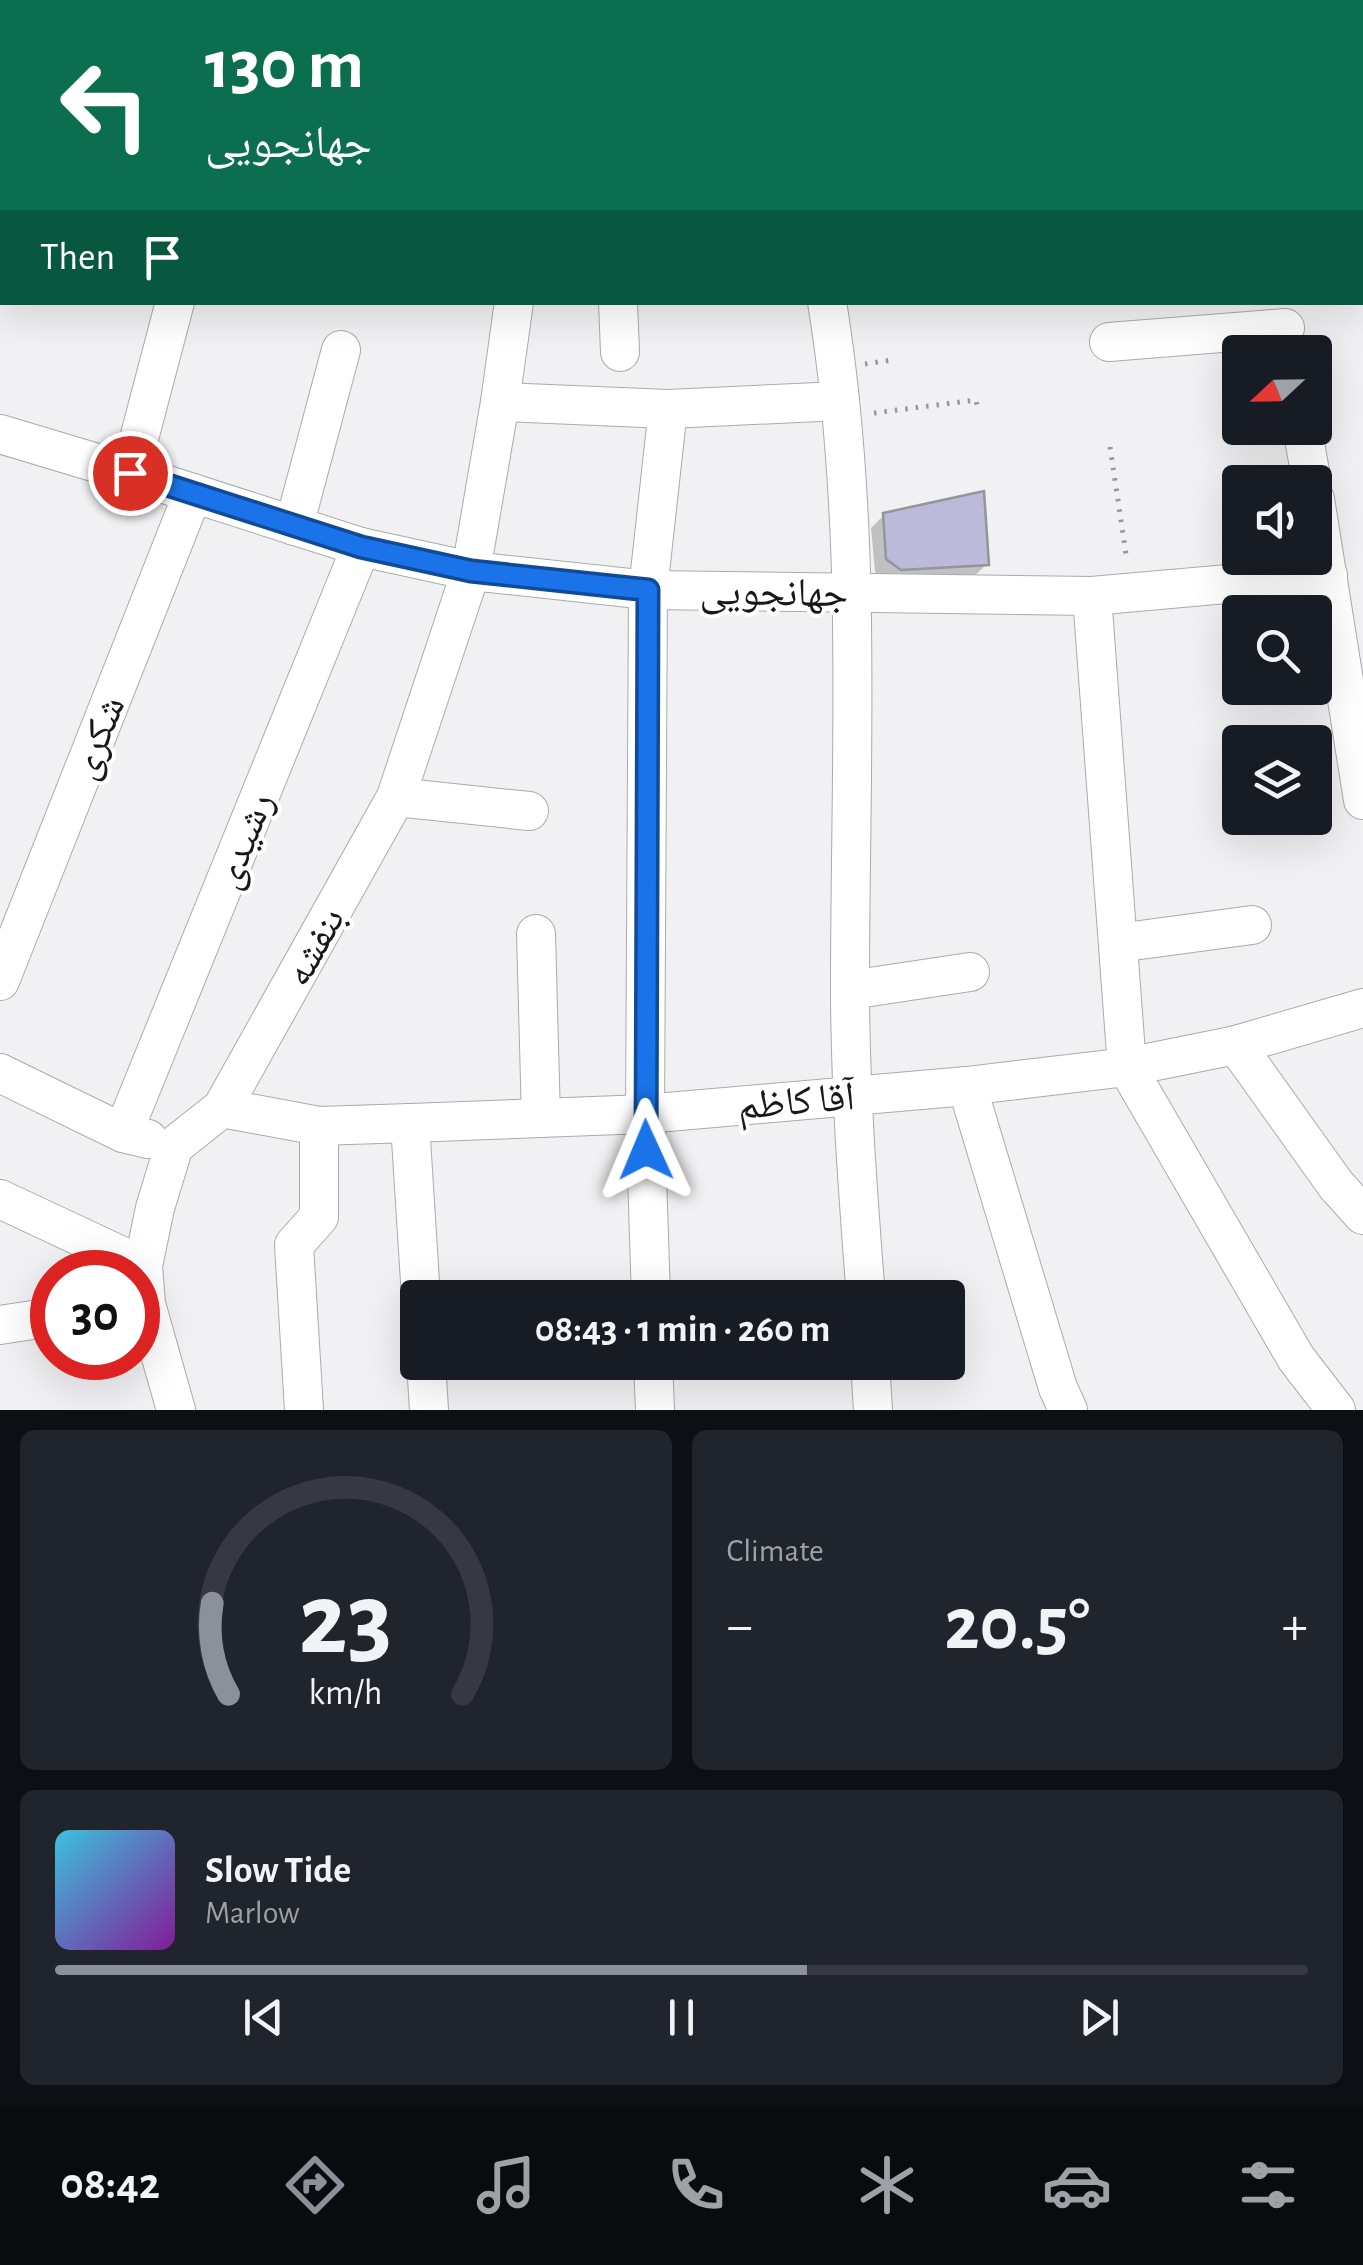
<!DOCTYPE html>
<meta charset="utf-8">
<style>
:root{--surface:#171b24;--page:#20242c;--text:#f1f3f6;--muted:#9ea1a6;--line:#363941;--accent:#8c9099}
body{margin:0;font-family:"Alegreya Sans","Noto Naskh Arabic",sans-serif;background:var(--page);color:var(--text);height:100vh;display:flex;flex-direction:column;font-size:38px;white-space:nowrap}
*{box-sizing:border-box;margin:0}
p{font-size:32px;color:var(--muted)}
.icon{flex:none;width:55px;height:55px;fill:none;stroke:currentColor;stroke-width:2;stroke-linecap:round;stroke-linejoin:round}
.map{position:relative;height:1410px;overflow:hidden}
.side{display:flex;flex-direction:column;gap:20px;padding:20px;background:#0d0f14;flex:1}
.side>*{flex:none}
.guide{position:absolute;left:0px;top:0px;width:1365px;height:305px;box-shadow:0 10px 40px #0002;background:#0b6e4f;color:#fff;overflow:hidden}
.needle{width:65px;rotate:248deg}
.controls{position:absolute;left:1222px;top:335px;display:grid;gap:20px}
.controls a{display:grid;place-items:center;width:110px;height:110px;border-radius:10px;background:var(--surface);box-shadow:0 10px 40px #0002;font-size:50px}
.speed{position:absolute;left:30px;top:1250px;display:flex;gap:20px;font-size:50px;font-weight:700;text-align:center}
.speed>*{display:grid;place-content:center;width:130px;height:130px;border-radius:50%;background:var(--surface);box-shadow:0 10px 40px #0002;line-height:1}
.speed .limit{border:15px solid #d22;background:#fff;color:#111}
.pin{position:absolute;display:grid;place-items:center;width:85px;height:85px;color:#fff;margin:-42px;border:5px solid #fff;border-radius:50%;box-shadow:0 2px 10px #0007}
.me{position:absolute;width:110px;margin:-55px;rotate:359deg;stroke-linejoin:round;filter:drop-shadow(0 0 8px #0008)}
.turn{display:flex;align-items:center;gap:35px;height:210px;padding:0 40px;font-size:45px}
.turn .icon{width:130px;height:130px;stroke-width:2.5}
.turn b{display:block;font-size:70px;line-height:85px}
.then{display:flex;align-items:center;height:95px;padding:0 40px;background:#0003;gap:20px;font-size:38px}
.big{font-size:75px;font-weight:700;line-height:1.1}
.side .tile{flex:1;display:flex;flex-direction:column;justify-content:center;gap:15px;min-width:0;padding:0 35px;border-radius:15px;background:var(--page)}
.side .dial{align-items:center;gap:0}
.dial svg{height:260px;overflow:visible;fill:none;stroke:var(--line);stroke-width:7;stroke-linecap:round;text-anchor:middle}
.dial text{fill:var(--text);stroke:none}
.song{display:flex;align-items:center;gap:30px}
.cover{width:120px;height:120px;border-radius:15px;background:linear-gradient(135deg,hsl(190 70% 55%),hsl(290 70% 35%))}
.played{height:10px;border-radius:5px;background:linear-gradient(90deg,var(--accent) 60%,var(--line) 60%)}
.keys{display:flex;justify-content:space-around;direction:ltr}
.heat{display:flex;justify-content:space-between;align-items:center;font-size:55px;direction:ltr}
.side .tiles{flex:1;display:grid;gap:20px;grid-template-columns:1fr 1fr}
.tile:last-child{grid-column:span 2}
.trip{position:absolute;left:400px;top:1280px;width:565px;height:100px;border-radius:10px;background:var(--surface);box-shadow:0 10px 40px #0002;font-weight:700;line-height:100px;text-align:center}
.tab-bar{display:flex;height:160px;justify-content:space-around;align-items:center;background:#090b0e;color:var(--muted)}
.tab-bar .icon{width:70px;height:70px}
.tab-bar .on{color:var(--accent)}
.tab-bar b{font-size:45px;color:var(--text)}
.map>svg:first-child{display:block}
.shadow{fill:#0003}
.building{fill:#bcbada;stroke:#959597;stroke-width:2.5}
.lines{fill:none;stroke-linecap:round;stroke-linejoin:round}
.minor-casing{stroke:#ababad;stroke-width:40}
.path{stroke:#989899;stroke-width:5;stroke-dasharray:2.5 8;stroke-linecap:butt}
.minor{stroke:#fff;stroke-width:38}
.route-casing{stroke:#114b97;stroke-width:25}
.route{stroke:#1a73e8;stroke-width:18}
.labels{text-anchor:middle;stroke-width:8;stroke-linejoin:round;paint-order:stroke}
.street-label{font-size:40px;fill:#181819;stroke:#fff}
</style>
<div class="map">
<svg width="1363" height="1410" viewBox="0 0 1363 1410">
<rect width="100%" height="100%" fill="#f1f1f3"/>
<polygon class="shadow" points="884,515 986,565 973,577 888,582 875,572 871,528"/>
<polygon class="building" points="984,491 989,565 901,570 886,559 883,513"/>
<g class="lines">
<defs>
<g id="minor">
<polyline points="49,0 57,2"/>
<polyline points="800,0 800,2"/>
<polyline points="978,0 978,2"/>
<polyline points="395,2 396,0"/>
<polyline points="1226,2 1236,1"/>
<polyline points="0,124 2,125"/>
<polyline points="0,255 1,253"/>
<polyline points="618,302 620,352"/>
<path d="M827 302C864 528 850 758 850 986 850 1090 858 1194 866 1298"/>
<polyline points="1109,342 1285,328"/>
<polyline points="500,402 668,409 840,401"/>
<polyline points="1302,428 1312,482"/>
<polyline points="0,434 130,473 361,547 471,571 648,590 1092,596 1328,575"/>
<polyline points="130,473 175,302"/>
<polyline points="1315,499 1363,800"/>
<polyline points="294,526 341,350"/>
<polyline points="1092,596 1127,1067 1296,1358 1336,1410"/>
<polyline points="396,797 529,811"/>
<polyline points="536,934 541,1118"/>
<polyline points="1118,943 1252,925"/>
<polyline points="0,981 193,493"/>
<polyline points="850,990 970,972"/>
<polyline points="1236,1045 1336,1185 1363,1215"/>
<polyline points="0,1073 123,1133 148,1139"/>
<polyline points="967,1086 1058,1388 1068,1410"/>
<polyline points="222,1108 319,1126 410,1123 645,1114 967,1086 1127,1067 1236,1045 1363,1008"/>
<polyline points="410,1123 421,1298"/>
<polyline points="123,1133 361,547"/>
<polyline points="0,1199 143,1266"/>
<polyline points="651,1298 645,1114 648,590 668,409"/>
<polyline points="0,1325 52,1317"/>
<polyline points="426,1362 429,1410"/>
<polyline points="653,1362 655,1410"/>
<polyline points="870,1362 873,1410"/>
<polyline points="176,1410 146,1304 143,1266 155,1208 174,1146 222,1108 396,797 471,571 500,402 514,302"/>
<polyline points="304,1410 294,1245 319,1217 319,1126"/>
</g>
</defs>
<use href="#minor" class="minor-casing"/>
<g class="path">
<polyline points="1362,110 1363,110"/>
<polyline points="865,364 892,360"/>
<polyline points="874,413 976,400 978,410"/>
<polyline points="1110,447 1127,561"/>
</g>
<use href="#minor" class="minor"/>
</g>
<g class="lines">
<defs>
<polyline id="route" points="130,473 361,547 471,571 648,590 646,1150"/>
</defs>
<use href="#route" class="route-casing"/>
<use href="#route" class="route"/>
</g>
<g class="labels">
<g class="street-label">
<text transform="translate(774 591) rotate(1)" y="14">جهانجویی</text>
<text transform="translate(96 737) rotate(-68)" y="14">شکری</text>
<text transform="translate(242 840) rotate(-68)" y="14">رشیدی</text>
<text transform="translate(313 946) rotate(-61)" y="14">بنفشه</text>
<text transform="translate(796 1100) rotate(-5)" y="14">آقا کاظم</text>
</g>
</g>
</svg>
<div class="controls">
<a><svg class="needle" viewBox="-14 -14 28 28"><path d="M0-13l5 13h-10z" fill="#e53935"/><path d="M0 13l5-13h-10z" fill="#9ea1a6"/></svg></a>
<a><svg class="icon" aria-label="sound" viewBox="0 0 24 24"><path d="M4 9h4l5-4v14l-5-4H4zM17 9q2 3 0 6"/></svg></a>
<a><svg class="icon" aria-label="search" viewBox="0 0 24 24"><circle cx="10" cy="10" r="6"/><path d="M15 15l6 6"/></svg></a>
<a><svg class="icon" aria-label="layers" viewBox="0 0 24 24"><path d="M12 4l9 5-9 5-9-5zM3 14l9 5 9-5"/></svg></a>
</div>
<div class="speed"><div class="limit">30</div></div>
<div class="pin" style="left:130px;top:473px;background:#d93025"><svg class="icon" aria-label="arrive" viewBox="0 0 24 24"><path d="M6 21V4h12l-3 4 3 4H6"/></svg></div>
<svg class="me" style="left:646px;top:1150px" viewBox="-20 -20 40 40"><path d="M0-17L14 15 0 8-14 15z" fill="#1a73e8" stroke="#fff" stroke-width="4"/></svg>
<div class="trip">08:43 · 1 min · 260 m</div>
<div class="guide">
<div class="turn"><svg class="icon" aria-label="left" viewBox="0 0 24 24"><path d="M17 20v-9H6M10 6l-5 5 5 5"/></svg><div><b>130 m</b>جهانجویی</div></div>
<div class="then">Then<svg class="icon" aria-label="arrive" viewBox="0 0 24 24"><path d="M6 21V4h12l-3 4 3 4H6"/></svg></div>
</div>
</div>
<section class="side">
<div class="tiles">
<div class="tile dial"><svg viewBox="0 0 100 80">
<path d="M14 69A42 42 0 1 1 86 69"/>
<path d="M14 69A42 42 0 0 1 9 41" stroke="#8c9099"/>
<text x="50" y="56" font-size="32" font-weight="700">23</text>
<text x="50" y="72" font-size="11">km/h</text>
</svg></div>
<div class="tile"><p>Climate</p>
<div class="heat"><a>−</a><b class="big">20.5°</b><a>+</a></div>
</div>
<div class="tile">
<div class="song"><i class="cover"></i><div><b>Slow Tide</b><p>Marlow</p></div></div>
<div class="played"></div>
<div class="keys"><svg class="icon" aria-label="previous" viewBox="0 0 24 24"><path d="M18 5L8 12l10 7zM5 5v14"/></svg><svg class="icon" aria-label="pause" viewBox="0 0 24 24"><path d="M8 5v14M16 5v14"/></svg><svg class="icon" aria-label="next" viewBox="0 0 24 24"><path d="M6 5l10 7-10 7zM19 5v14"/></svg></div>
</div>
</div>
</section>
<nav class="tab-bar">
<b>08:42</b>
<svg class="icon on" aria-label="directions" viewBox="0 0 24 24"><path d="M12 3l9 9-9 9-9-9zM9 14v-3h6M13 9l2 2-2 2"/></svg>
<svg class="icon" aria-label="music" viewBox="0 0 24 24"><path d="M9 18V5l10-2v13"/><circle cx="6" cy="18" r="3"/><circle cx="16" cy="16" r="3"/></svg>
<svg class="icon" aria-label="phone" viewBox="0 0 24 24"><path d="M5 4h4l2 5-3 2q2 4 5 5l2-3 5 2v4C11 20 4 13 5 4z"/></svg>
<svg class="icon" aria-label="climate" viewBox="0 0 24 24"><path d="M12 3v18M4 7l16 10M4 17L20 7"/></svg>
<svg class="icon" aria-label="car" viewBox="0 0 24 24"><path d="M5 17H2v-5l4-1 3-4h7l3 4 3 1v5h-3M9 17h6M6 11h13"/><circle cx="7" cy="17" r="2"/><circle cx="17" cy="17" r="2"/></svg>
<svg class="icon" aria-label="filters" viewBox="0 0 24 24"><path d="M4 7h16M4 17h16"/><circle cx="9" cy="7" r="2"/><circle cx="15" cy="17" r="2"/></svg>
</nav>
